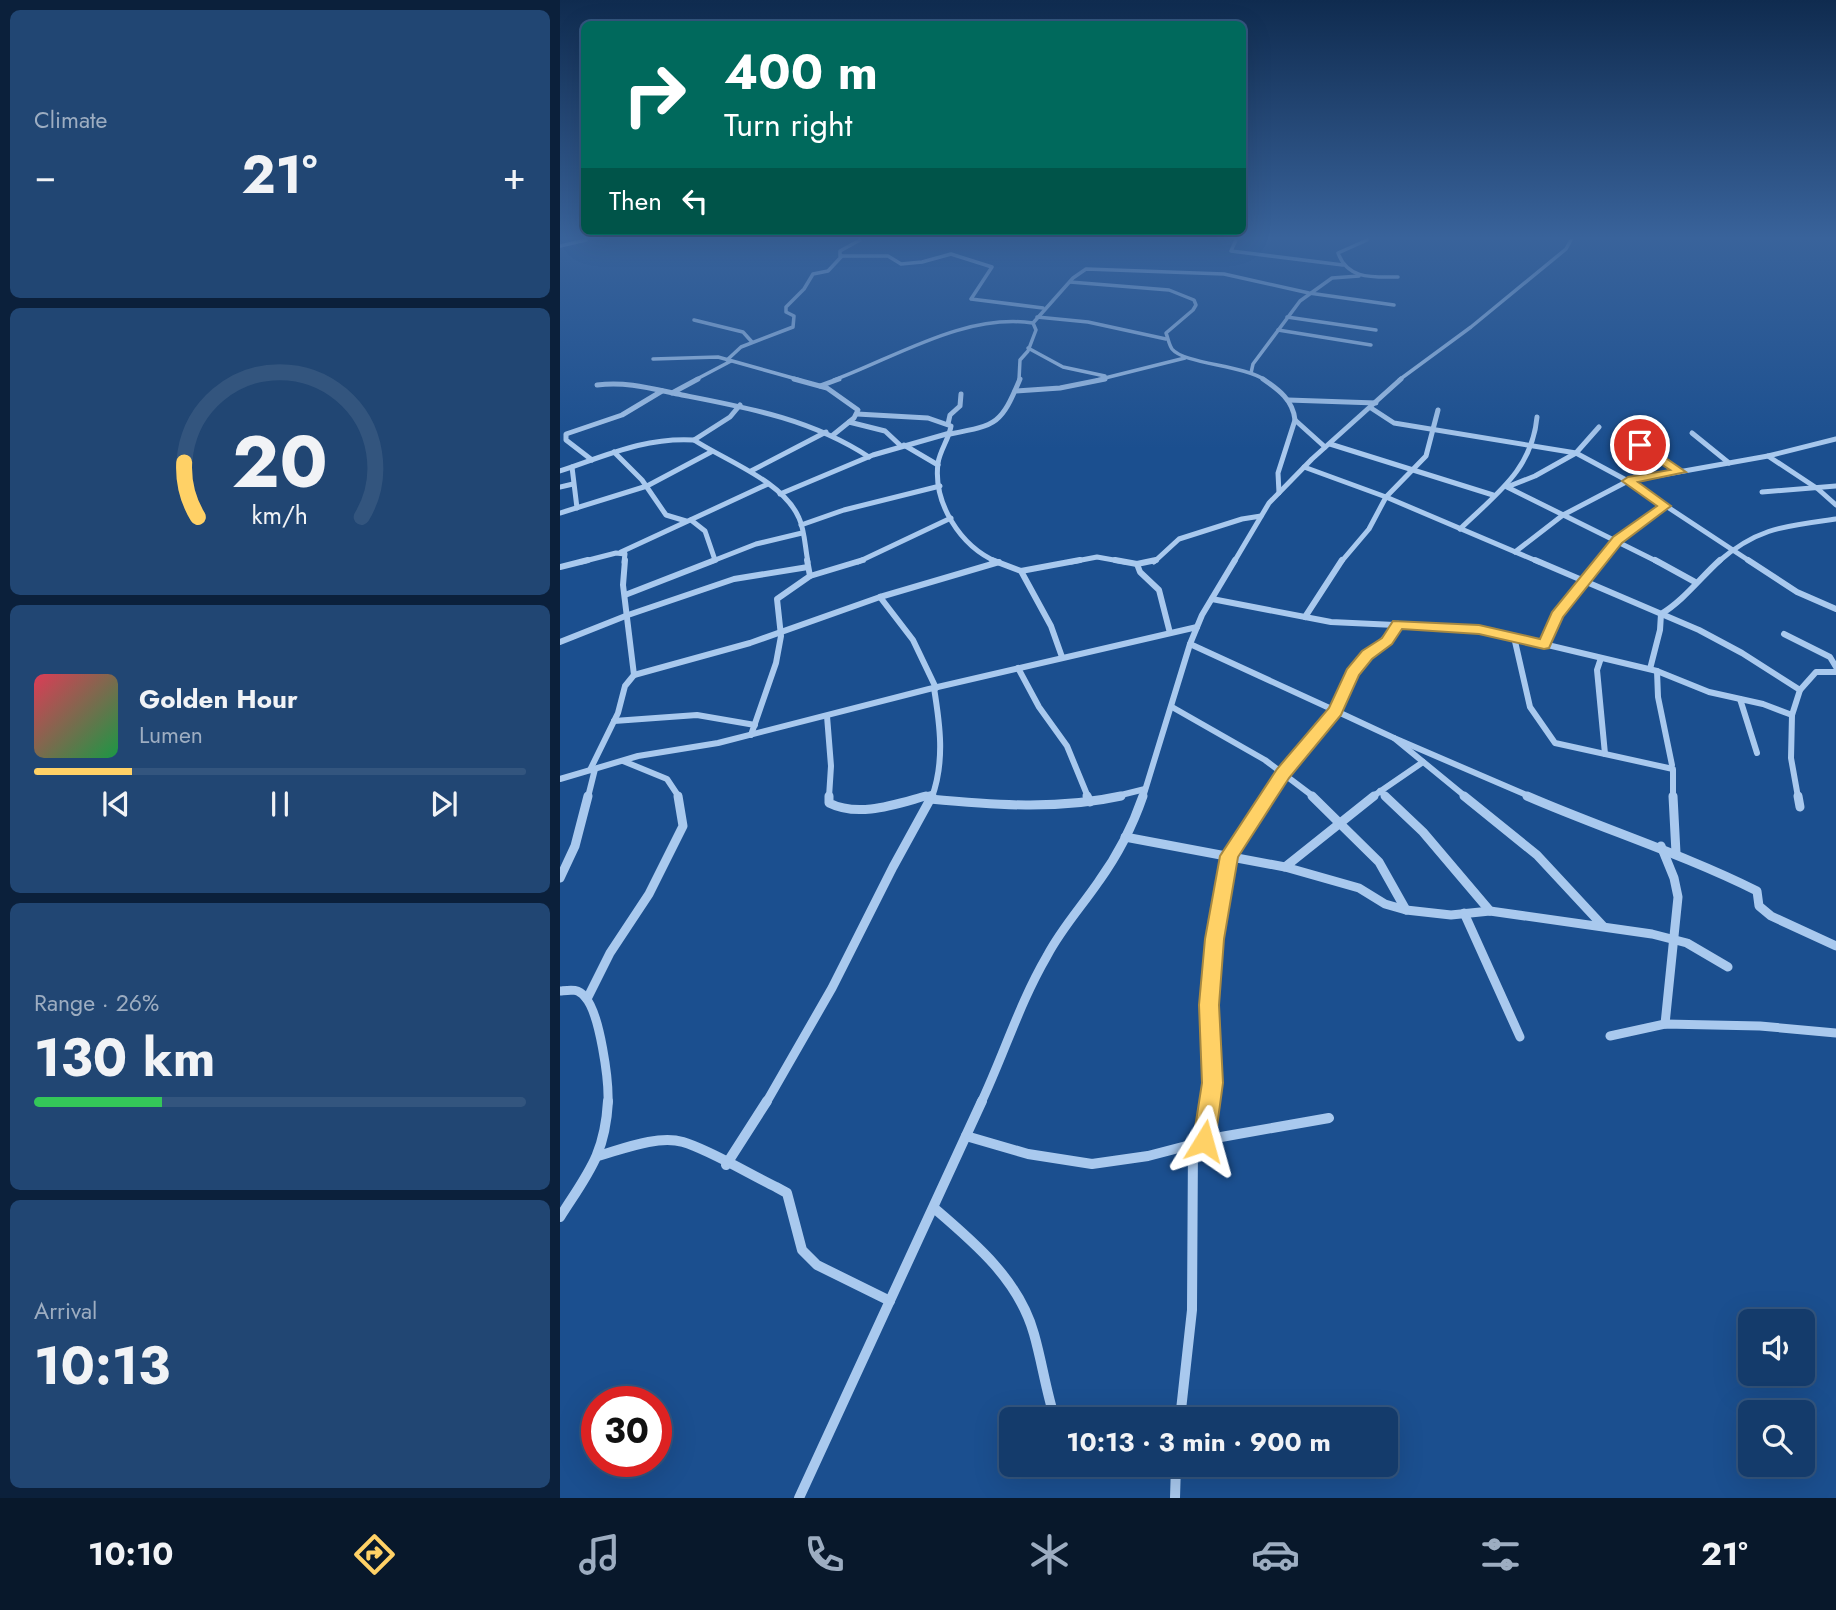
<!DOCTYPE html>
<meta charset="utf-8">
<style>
:root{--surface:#143b6b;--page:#214673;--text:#f1f3f6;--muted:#9dadc1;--line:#33557e;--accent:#ffd166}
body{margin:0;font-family:Jost,sans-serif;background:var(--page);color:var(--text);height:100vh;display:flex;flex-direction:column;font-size:26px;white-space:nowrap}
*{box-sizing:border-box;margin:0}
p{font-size:23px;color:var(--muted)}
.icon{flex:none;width:38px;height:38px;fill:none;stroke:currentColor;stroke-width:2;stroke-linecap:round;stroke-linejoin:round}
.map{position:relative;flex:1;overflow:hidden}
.sheet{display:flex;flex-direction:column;gap:10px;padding:10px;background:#0b203b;width:560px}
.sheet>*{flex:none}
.banner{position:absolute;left:21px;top:21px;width:665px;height:214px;border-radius:10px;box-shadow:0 7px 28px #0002,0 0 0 2px var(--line);background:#00695c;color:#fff;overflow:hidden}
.tools{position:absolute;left:1178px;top:1309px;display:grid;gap:14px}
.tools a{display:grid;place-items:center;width:77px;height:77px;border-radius:10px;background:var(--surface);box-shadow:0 7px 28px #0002,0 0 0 2px var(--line);font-size:35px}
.speed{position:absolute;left:21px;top:1386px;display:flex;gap:14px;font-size:35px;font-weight:700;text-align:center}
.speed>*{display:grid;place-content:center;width:91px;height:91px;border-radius:50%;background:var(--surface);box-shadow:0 7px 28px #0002,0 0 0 2px var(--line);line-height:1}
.speed .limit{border:10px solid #d22;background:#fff;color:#111}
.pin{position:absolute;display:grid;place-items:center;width:60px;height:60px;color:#fff;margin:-30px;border:4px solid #fff;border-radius:50%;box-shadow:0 2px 7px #0007}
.me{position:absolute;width:77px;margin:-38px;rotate:8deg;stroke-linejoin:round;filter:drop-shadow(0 0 5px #0008)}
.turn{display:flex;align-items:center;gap:24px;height:147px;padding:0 28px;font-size:32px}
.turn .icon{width:91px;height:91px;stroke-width:2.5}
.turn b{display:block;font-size:49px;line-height:60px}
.then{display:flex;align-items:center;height:66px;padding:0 28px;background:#0003;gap:14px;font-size:26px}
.big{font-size:52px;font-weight:700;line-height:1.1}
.sheet .widget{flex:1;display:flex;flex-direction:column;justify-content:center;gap:10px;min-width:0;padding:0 24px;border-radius:10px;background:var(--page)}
.sheet .dial{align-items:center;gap:0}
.dial svg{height:182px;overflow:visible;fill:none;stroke:var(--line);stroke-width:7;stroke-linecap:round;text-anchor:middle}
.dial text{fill:var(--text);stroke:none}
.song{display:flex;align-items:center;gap:21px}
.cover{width:84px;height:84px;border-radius:10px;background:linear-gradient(135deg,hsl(350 70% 55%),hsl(140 70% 35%))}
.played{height:7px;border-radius:4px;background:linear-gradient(90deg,var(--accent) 20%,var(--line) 20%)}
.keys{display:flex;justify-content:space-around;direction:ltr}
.heat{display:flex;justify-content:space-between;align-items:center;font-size:38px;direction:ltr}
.charge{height:10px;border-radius:5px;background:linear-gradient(90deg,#34c759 26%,var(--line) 0)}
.trip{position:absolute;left:439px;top:1407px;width:399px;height:70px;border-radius:10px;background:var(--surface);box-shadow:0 7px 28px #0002,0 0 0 2px var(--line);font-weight:700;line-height:70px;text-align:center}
.menu{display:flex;height:112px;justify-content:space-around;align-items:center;background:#08182b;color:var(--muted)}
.menu .icon{width:49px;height:49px}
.menu .active{color:var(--accent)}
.menu b{font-size:32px;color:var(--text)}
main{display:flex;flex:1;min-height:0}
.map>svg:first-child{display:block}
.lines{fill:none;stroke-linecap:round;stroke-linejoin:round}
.minor-far4{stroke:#a9c9ee;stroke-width:3.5}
.minor-far3{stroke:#a9c9ee;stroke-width:5}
.minor-far2{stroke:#a9c9ee;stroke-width:6}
.minor-far1{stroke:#a9c9ee;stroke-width:9}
.minor{stroke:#a9c9ee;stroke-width:10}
.route{fill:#ffd166;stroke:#a68842;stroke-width:2}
</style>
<main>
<section class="sheet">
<div class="widget"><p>Climate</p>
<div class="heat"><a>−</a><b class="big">21°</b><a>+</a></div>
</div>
<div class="widget dial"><svg viewBox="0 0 100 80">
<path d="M14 69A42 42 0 1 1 86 69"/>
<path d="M14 69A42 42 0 0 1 8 45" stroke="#ffd166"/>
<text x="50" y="56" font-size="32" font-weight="700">20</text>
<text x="50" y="72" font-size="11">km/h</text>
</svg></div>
<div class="widget">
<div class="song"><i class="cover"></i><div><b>Golden Hour</b><p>Lumen</p></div></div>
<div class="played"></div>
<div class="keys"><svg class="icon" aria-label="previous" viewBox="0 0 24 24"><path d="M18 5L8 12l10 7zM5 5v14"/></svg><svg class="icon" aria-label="pause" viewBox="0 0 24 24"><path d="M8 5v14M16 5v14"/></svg><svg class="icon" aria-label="next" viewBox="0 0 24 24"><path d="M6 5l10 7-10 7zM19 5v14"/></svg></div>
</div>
<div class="widget"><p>Range · 26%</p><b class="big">130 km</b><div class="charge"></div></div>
<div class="widget"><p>Arrival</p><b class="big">10:13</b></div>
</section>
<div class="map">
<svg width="1276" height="1498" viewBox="0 0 1276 1498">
<rect width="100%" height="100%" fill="#1b4f8f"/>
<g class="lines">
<g class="minor-far4">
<polyline points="300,240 280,251 280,256 328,256 341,264 362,262 391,254 432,267 411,299 483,308"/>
<polyline points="676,240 671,251 783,265"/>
<path d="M807 240 778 253C788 280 813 277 838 277"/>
<polyline points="0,246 26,240"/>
<path d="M510 282 609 290 634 300 636 305 633 310 606 333C608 338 609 345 612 349 624 364 683 365 705 380"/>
<polyline points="477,317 528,322 606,339"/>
<polyline points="727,317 816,330"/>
<polyline points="134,320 183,332 192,342"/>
<polyline points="473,323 513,278 526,269 664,274 749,293 834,305"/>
<polyline points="718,330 811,345"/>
<polyline points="468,348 503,367 545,376"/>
<polyline points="93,359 158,357 240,380"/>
<polyline points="167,360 181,347 233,327 234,316 226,312 226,307 244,289 253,274 268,271 282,256"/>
<polyline points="691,373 693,364 740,301 772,278 799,276"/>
<polyline points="135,380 171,361"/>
<path d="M274 380C336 357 405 313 473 323L476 330 468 351 460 360 459 380"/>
<polyline points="537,380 625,358"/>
<polyline points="839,380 911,327 1006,249 1011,240"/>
</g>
<g class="minor-far3">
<polyline points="234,379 267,388 298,410 294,418 273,435"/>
<path d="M703 379C719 390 733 400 735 420L718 473 719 493"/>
<path d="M37 385C67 381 93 389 122 395 189 408 251 419 309 457"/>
<polyline points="260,386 279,379"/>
<polyline points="455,391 500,388 545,379"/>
<polyline points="112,393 138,379"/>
<polyline points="728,400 816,403"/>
<path d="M180 405 170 417 134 440C166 461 223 481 239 518 245 531 245 548 248 562"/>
<polyline points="811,408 834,423 1016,453 1068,481 1191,562"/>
<path d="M297 414 368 418 391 426C389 439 380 450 378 463 373 503 400 546 437 562"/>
<polyline points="735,420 765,447"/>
<polyline points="289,422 325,431 341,446"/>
<polyline points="388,424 390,415 400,406 401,394"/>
<polyline points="1039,427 1016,453 975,476 947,487 1098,562"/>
<polyline points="1059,432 1120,471"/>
<polyline points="1132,433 1169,463"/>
<path d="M390 434C438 425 441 424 460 379"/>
<polyline points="1276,439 1208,456 1258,489 1276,505"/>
<polyline points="770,444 933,495"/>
<polyline points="344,445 378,465"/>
<polyline points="54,452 82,480 106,515 126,521"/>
<polyline points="32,460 6,440 6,434 62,415 102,391"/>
<polyline points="12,467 17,508"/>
<polyline points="744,467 826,497 979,562"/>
<path d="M0 471C45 456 85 437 134 440"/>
<polyline points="191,471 266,432"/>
<polyline points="0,487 13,484"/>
<polyline points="1202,492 1276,486"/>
<polyline points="220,494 313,455 390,433"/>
<polyline points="0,513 87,486 151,452"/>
<polyline points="131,520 145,531 155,560"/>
<polyline points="241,525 284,510 380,486"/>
<path d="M900 529C936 494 972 470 977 417"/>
<polyline points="61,552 208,484"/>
<polyline points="955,552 1003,515 1068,481 1208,456"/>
<polyline points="21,562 56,553 65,554 64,562"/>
<polyline points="150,562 196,544 242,533"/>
<polyline points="298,562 391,518"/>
<polyline points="511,562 537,557 565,562"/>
<polyline points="594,562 619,539 682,519 701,516"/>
<polyline points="674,562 709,503 752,459 841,379"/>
<polyline points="781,562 809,529 826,497 866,456 878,410"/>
<polyline points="1040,562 1058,540 1105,506"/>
<path d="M1158 562C1198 527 1226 526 1276 519"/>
</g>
<g class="minor-far2">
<polyline points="65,560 63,585 74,675"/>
<polyline points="432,560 461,571 491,626 502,657"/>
<polyline points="555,560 577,564 596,560"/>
<polyline points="975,560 1139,630 1182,653 1240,690"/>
<polyline points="1095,560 1135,582"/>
<polyline points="1188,560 1237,592 1276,609"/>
<polyline points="577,564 580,572 599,590 610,633"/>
<polyline points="0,567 28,560"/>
<polyline points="461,571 520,560"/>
<polyline points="250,576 303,560"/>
<polyline points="65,595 155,560"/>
<polyline points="320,597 353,640 376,688"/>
<polyline points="652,599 771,622 920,629 1097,671 1149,692 1203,704 1232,715 1240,690 1256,672 1276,672"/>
<polyline points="745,617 782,560"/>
<polyline points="838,624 796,668 776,711 834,738 906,797"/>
<polyline points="1224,634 1270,657 1276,667"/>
<polyline points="954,637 970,707 995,743 1113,769 1113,797"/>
<polyline points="0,642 68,615 174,579 248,567"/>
<polyline points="630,644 776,711 723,774 708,797"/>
<polyline points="984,644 997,616 1042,560"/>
<polyline points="1041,658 1037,670 1045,754"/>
<polyline points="458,668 479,707 507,746 528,797"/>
<path d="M1090 669 1100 630 1101 614C1124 600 1140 578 1160 560"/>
<polyline points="1097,671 1098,697 1112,765"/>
<polyline points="1180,699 1197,753"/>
<polyline points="612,707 705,760 754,797"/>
<polyline points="1232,715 1231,758 1238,797"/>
<polyline points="267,716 271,766 269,797"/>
<polyline points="54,721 137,715 195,725"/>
<polyline points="191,735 216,663 221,636 217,599 250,576 247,560"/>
<polyline points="834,738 971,797"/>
<polyline points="63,761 107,779 119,797"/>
<polyline points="30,770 58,713 65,686 74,675 190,643 320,597 439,562"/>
<polyline points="0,779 78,756 158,743 369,689 637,627"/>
<polyline points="820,791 827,797"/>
<polyline points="28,797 35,769"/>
<polyline points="360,797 372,794"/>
<path d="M372 797C385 761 380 725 374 688"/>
<polyline points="553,797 585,789"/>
<polyline points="583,797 630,644 642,615 675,560"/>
<polyline points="812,797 863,762"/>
</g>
<g class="minor-far1">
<path d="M269 796V803C299 818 336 804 366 796"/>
<polyline points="527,796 530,802"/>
<polyline points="752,796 819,862 846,910"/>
<polyline points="825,796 863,832 930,911"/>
<polyline points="904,796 977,855 1043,926"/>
<path d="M967 796C1043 829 1123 854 1197 891L1199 906 1211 916 1276 946"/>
<polyline points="1113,796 1116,853"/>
<polyline points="1238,796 1240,807"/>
<path d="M370 799C434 805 498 810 561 796"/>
<polyline points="565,837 725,867 799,888 825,904 846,910 891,915 930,911 1092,934 1127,943 1168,967"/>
<polyline points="1101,846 1114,878 1118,897 1105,1024"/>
<polyline points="725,867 814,796"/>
<polyline points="0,878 15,846 28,796"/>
<polyline points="904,913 960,1037"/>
<path d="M0 991C10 990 18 988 25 997 40 1013 49 1081 48 1103"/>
<polyline points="27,999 50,953 89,894 123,826 118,796"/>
<polyline points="1050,1036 1105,1024 1200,1026 1276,1033"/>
<polyline points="206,1103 272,988 333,867 372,796"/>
<path d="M421 1103C444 1054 460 1002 487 956 501 929 522 906 539 881 557 856 573 825 583 796"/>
<polyline points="650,1103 653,1083 649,1005 654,939 669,856 709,796"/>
</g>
<g class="minor">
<polyline points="406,1136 468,1154 532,1164 588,1156 661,1137 769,1118"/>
<polyline points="644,1141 650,1101"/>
<path d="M38 1156C63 1149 97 1135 123 1142 150 1150 189 1174 216 1187L227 1193 242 1250 257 1265 330 1301"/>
<polyline points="166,1165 207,1101"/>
<path d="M374 1208C415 1243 459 1280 474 1334 482 1362 486 1391 495 1419"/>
<path d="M0 1217C28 1173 45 1155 48 1101"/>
<polyline points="620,1419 632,1310 633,1144"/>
<polyline points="239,1498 422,1101"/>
<polyline points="615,1498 616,1465"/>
</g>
</g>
<linearGradient id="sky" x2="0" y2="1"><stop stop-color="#0f2b4f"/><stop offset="0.53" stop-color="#39639b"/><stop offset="1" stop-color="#39639b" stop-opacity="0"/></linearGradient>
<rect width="1276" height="449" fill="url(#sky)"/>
<polygon class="route" points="1076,443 1084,443 1126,472 1078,482 1111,506 1062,543 1003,617 989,648 984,649 919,634 842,629 832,644 812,659 799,675 781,715 729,778 678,857 664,939 659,1005 663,1083 655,1141 652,1149 644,1152 636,1149 633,1141 642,1083 639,1005 645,939 660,856 717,769 769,708 787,669 802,651 822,638 833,621 919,625 980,639 992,612 1053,537 1097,506 1062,481 1068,477 1110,470 1076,448"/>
</svg>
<div class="tools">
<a><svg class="icon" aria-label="sound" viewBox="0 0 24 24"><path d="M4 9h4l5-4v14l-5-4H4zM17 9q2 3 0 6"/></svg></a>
<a><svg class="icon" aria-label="search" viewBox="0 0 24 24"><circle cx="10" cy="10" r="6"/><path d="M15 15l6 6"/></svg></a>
</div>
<div class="speed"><div class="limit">30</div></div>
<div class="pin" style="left:1080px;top:445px;background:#d93025"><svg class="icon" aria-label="arrive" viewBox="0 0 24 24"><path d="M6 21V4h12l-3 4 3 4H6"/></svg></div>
<svg class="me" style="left:644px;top:1141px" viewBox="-20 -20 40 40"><path d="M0-17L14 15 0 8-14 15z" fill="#ffd166" stroke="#fff" stroke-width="4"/></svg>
<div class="trip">10:13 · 3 min · 900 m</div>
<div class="banner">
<div class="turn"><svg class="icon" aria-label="right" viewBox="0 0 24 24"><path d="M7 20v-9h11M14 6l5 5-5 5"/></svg><div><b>400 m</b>Turn right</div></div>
<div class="then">Then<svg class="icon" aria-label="left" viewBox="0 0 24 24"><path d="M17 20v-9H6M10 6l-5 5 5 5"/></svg></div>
</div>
</div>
</main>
<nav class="menu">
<b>10:10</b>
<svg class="icon active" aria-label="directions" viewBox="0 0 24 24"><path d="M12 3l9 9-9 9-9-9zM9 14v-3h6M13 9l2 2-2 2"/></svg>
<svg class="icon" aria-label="music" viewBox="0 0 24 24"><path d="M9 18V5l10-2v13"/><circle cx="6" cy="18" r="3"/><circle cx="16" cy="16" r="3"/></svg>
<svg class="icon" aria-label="phone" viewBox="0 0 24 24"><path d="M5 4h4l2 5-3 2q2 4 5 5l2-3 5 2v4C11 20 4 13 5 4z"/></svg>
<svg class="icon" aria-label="climate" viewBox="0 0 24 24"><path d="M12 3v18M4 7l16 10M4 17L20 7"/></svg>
<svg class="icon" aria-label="car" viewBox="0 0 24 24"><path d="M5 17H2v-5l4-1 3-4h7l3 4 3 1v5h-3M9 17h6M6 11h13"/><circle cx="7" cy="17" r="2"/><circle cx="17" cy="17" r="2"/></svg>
<svg class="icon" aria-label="filters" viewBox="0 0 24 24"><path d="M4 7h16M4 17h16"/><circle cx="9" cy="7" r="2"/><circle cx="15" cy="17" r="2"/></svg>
<b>21°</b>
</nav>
